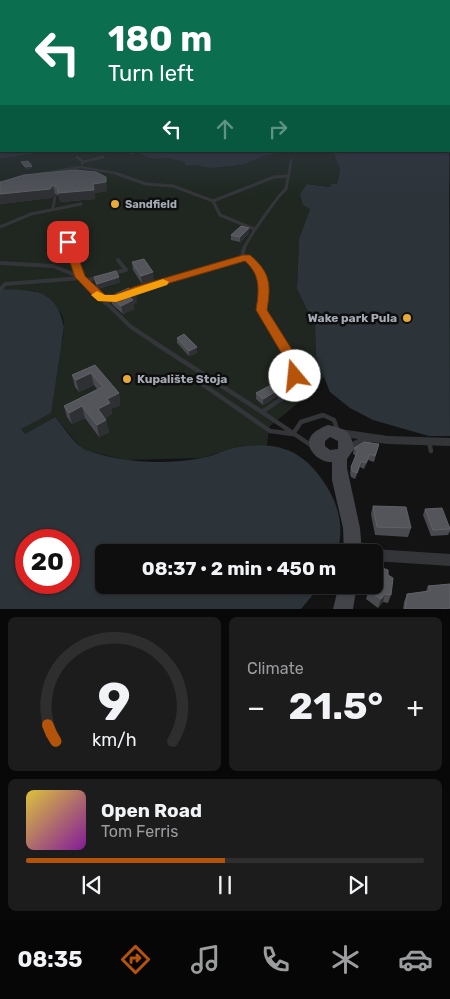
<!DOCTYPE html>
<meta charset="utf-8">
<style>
:root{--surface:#0e0e0f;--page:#1c1c1d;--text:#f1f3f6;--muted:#9b9c9e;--line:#2e2e2f;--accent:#b45309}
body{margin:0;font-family:Rubik,sans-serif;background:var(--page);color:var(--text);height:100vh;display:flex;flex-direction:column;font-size:19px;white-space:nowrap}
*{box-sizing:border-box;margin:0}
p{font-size:16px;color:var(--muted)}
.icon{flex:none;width:28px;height:28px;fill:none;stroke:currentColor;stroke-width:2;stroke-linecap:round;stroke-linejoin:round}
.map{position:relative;height:609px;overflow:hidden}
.side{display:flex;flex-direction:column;gap:8px;padding:8px;background:#080808;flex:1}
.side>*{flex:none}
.banner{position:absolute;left:0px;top:0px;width:450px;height:152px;box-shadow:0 1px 4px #0004,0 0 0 1px var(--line);background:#0b6e4f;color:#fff;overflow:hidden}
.speed{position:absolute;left:15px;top:529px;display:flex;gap:10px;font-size:25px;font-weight:700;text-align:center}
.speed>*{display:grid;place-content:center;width:65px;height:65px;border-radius:50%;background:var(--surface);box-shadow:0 1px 4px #0004,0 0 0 1px var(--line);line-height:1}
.speed .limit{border:8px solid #d22;background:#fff;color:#111}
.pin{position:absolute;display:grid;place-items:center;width:42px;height:42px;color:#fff;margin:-21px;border-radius:10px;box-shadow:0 2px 8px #0006}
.me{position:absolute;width:55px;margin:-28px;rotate:343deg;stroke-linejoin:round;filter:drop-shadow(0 0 4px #0008)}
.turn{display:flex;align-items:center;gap:18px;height:105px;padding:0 25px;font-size:22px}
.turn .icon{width:65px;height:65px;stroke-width:2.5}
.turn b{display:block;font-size:35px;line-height:42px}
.lanes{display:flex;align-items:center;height:48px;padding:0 25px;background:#0003;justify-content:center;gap:25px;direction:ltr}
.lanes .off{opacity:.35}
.big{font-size:38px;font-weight:700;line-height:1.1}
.side .widget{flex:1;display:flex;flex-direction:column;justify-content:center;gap:8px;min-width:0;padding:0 18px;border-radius:8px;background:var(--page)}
.side .dial{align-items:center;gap:0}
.dial svg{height:130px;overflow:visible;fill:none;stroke:var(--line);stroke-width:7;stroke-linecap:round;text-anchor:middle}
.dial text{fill:var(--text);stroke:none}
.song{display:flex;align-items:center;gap:15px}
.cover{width:60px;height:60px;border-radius:8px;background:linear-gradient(135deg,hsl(50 70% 55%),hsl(290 70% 35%))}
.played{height:5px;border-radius:2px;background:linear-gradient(90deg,var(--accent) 50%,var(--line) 50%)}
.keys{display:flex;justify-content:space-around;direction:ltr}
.heat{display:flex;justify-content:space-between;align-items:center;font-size:28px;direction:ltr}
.side .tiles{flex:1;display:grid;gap:8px;grid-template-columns:1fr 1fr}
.widget:last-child{grid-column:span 2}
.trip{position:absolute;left:95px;top:544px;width:288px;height:50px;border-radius:8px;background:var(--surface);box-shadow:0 1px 4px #0004,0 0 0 1px var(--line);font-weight:700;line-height:50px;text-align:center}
.dock{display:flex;height:80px;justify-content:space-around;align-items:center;background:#060606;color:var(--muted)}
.dock .icon{width:35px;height:35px}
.dock .selected{color:var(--accent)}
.dock b{font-size:22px;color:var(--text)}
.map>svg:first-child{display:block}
.green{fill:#1f2720}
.water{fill:#2c3339;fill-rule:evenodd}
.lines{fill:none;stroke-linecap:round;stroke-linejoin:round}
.service-far3{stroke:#343539;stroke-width:2.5}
.service-far2{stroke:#343539;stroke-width:3}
.service-far1{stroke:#343539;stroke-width:4}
.service{stroke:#343539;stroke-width:4.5}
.minor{fill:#343539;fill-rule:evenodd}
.secondary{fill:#424449;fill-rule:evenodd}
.wall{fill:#494a4f}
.shaded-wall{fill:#2f3033}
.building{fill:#53555a;stroke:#606268}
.route{fill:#b45309;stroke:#753606}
.slow{fill:#f59e0b}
.poi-dot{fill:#e7a938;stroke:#0e0e0f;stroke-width:2}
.labels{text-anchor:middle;stroke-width:5;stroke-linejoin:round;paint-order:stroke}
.far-poi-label{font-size:11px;font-weight:bold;fill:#a5aab4;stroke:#0e0e0f;text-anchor:start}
.poi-label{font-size:12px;font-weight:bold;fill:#a5aab4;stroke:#0e0e0f;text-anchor:end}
</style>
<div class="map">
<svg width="450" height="609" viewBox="0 0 450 609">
<rect width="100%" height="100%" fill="#131314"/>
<path class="green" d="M49 151H128L131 155 138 153 153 159 168 158 184 162 185 166C204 163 223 169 243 165 250 163 257 158 264 156 286 149 310 151 333 151L340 170 337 184 330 187 308 184 310 209 299 239 297 289 315 326 316 357 324 377 303 399 269 427 267 446 237 447 202 458 126 460 83 450 55 417 25 434 21 429C32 406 76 338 61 314 56 305 43 298 35 291L0 289V159Z"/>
<g class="water">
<polygon points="0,113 1,151 49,151 0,159"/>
<polygon points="449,113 450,436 429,436 373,420 350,408 330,392 316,357 315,326 297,289 299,239 310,209 303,205 300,194 307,184 330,187 331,184 337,184 340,170 333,151 449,151"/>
<polygon points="128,151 287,151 264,156 243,165 211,168 196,165 185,166 184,162 168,158 153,159 138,153 131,155"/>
<path d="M0 289C33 290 56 288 64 327L51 413 21 429 25 434 55 417C62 425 77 447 86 450 121 463 165 465 202 458 214 456 226 449 238 447 280 441 305 451 327 487 340 508 344 530 337 552H104V585H321L301 609H0ZM26 540H69V582H26Z"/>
</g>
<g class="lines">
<g class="service-far3">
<polyline points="77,157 83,162 82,164"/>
<polyline points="83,162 103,157"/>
<polyline points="40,174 80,167 120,174"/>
<polyline points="289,174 291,160"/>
</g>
<g class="service-far2">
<polyline points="115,173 146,184 173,186 213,201 274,177 288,176"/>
<polyline points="39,174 48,173"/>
<polyline points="213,201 220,215 254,229"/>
<polyline points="53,208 55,197"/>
<polyline points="61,224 70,249"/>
<polyline points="0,227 31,214 81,204"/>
<path d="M244 249C246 241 279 194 286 189L289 173"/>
</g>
<g class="service-far1">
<polyline points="70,248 80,277"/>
<polyline points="242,258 244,248"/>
<polyline points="0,263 53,266 80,277 131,327 157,344"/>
<polyline points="113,273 126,270 118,260"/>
<polyline points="85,281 99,277"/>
<polyline points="0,290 5,284 82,278"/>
<polyline points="128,293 246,257 261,275 263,288 261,310 282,344"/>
<polyline points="105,303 115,299"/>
</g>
<g class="service">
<polyline points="155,343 262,412 296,389 294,364 281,343"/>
<polyline points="195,379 270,431 293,434"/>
<polyline points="262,412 312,446"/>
<polyline points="293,434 301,422 323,415 334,420 338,432"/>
<polyline points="429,442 431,451"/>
</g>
<g class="minor">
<polygon points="340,429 388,436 450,438 450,446 388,444 372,442 347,453 343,452 342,449 343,446 358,439 337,436 335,433 337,430"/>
<polygon points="374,549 450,554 450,566 374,561 374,552 369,552"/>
</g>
<g class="secondary">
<path d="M328 425C346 429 351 431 354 449L347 459V468L360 528 362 552H344L343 528 332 480V462C320 463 303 448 311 436 314 431 323 427 328 425ZM330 437 338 441V449L330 450 325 446V441Z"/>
<polygon points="339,585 357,585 353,609 333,609"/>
</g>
</g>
<g class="wall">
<polygon points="24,175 107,191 94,193 95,199 60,202 59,196 55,194 51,198 0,204 0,182"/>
<polygon points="249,233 240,242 231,240 231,235"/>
<polygon points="132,262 154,280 142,284 133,270"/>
<polygon points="94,277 120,282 98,289 95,282"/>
<polygon points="111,296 137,302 134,304 134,309 123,314 112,304"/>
<polygon points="177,338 197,347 197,353 189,356 177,343"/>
<polygon points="95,365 119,393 120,405 111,409 112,414 105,418 109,432 99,437 85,418 72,424 67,417 64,406 97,389 94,385 79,392 75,387 72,375"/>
<polygon points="278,390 277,396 263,405 256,399 256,393"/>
<polygon points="379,444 374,462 368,460 364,469 360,467 355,479 351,477 350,473 351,467 356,456 353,454 354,448"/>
<polygon points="373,506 411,528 408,537 375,535 371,514"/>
<polygon points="425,509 450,527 450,531 448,535 431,536 423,515"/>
<polygon points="388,575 391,595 388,603 383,602 378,608 366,599 368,593 365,590 366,585 374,585"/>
<polygon points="450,584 450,609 403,609 404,602 407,594 426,591 428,586"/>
</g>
<g class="shaded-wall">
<polygon points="32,166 32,168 26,170 25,167"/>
<polygon points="106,177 107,191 94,193 95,199 60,202 58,193 93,184"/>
<polygon points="53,185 55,194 51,198 0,204 0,194"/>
<polygon points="249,228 249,233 240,242 240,237"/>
<polygon points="153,272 154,280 142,284 141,276"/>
<polygon points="119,277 120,282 98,289 97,284"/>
<polygon points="136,294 137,302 134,304 134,309 123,314 121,306 129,297"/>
<polygon points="197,347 197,353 189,356 189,351"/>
<polygon points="91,373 94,385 79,392 76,380"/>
<polygon points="278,390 277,396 263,405 263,399"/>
<polygon points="119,393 120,405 111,409 112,414 100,421 98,409 107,399"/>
<polygon points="82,406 85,418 72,424 69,413"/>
<polygon points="106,420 109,432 99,437 97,425"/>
<polygon points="370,454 368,460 364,469 366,463"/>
<polygon points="361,461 360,467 355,479"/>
<polygon points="385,594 383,602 378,608 381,599"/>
</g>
<g class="building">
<polygon points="28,161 32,166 25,167 21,162"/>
<polygon points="75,170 96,172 106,177 106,182 93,184 94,190 58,193 58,188 53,185 50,189 0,194 0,182 1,182 24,175"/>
<polygon points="241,226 249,228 240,237 231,235"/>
<polygon points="144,259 153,272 141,276 132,262"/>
<polygon points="116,271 119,277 97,284 94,277"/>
<polygon points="129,288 136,294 129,297 133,300 121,306 111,296"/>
<polygon points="184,334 197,347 189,351 177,338"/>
<polygon points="95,365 119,393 107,399 110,403 98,409 106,420 97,425 82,406 69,413 64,406 103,387 91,373 76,380 72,375"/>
<polygon points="271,385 278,390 263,399 256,393"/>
<polygon points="364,442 379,444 375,456 370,454 366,463 361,461 357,473 352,471 351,467 358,450 354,448"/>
<polygon points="373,506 406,507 411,528 377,527"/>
<polygon points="442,508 450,529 433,530 425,509"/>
<polygon points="374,565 388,570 388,575 393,578 391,595 385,594 381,599 369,591 373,586 371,585 374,585"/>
<polygon points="450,584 450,608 437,609 405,609 407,594 430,591 428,586"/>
</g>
<linearGradient id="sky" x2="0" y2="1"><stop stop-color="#0a0a0b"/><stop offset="0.57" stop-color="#333945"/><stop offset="1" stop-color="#333945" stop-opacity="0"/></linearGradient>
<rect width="450" height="198" fill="url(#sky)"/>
<path class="route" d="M65 240H72L85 276 105 295H114L134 287 243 255H250C271 273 271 285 267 310L301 364 302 376 295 381 288 376V364L256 310C259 291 261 275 245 261L142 291 120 301H98L75 277 63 242Z"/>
<polygon class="slow" points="163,279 169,282 167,285 116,302 98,301 91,295 97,291 105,295 115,295"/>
<g class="poi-dot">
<circle cx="115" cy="204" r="5"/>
<circle cx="407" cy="318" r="5"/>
<circle cx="127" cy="379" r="5"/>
</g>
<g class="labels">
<g class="far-poi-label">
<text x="125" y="208">Sandfield</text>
</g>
<g class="poi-label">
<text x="397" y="322">Wake park Pula</text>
<text x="137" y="383" text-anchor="start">Kupalište Stoja</text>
</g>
</g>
</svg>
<div class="speed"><div class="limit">20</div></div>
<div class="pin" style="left:68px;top:242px;background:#d93025"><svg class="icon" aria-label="arrive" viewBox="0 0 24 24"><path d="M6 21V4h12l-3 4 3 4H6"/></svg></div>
<svg class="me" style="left:295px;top:376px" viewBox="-20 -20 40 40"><circle r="19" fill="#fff"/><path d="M0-13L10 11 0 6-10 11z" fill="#b45309"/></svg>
<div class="trip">08:37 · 2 min · 450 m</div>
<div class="banner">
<div class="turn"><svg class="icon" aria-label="left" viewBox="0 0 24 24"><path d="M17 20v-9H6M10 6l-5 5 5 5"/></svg><div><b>180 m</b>Turn left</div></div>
<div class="lanes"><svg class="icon" aria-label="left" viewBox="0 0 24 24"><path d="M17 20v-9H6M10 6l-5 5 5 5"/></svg><svg class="icon off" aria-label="ahead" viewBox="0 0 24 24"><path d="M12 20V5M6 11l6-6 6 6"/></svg><svg class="icon off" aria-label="right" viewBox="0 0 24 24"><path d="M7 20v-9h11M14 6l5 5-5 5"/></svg></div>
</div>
</div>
<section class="side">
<div class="tiles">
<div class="widget dial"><svg viewBox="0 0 100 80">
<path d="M14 69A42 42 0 1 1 86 69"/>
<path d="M14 69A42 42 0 0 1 9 59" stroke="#b45309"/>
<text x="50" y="56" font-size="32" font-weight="700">9</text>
<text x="50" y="72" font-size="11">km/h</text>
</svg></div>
<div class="widget"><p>Climate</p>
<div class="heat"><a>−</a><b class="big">21.5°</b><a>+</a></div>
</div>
<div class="widget">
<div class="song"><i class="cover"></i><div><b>Open Road</b><p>Tom Ferris</p></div></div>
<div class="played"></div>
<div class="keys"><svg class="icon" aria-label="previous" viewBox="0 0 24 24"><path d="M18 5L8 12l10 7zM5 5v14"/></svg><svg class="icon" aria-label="pause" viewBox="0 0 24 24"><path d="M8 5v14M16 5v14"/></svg><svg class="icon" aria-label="next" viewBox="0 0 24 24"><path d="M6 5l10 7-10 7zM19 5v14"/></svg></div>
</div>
</div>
</section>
<nav class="dock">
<b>08:35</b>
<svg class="icon selected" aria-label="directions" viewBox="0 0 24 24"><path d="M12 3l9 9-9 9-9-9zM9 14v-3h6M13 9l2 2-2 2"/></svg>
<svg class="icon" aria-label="music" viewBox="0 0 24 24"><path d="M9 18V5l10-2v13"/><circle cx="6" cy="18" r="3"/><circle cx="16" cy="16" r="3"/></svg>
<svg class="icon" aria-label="phone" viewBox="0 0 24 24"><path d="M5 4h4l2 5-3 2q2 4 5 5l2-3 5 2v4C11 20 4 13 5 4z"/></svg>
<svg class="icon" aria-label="climate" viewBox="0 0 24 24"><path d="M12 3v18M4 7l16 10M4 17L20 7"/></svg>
<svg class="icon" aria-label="car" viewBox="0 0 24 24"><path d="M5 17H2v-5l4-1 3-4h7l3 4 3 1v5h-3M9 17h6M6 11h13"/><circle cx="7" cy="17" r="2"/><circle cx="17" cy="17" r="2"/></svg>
</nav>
